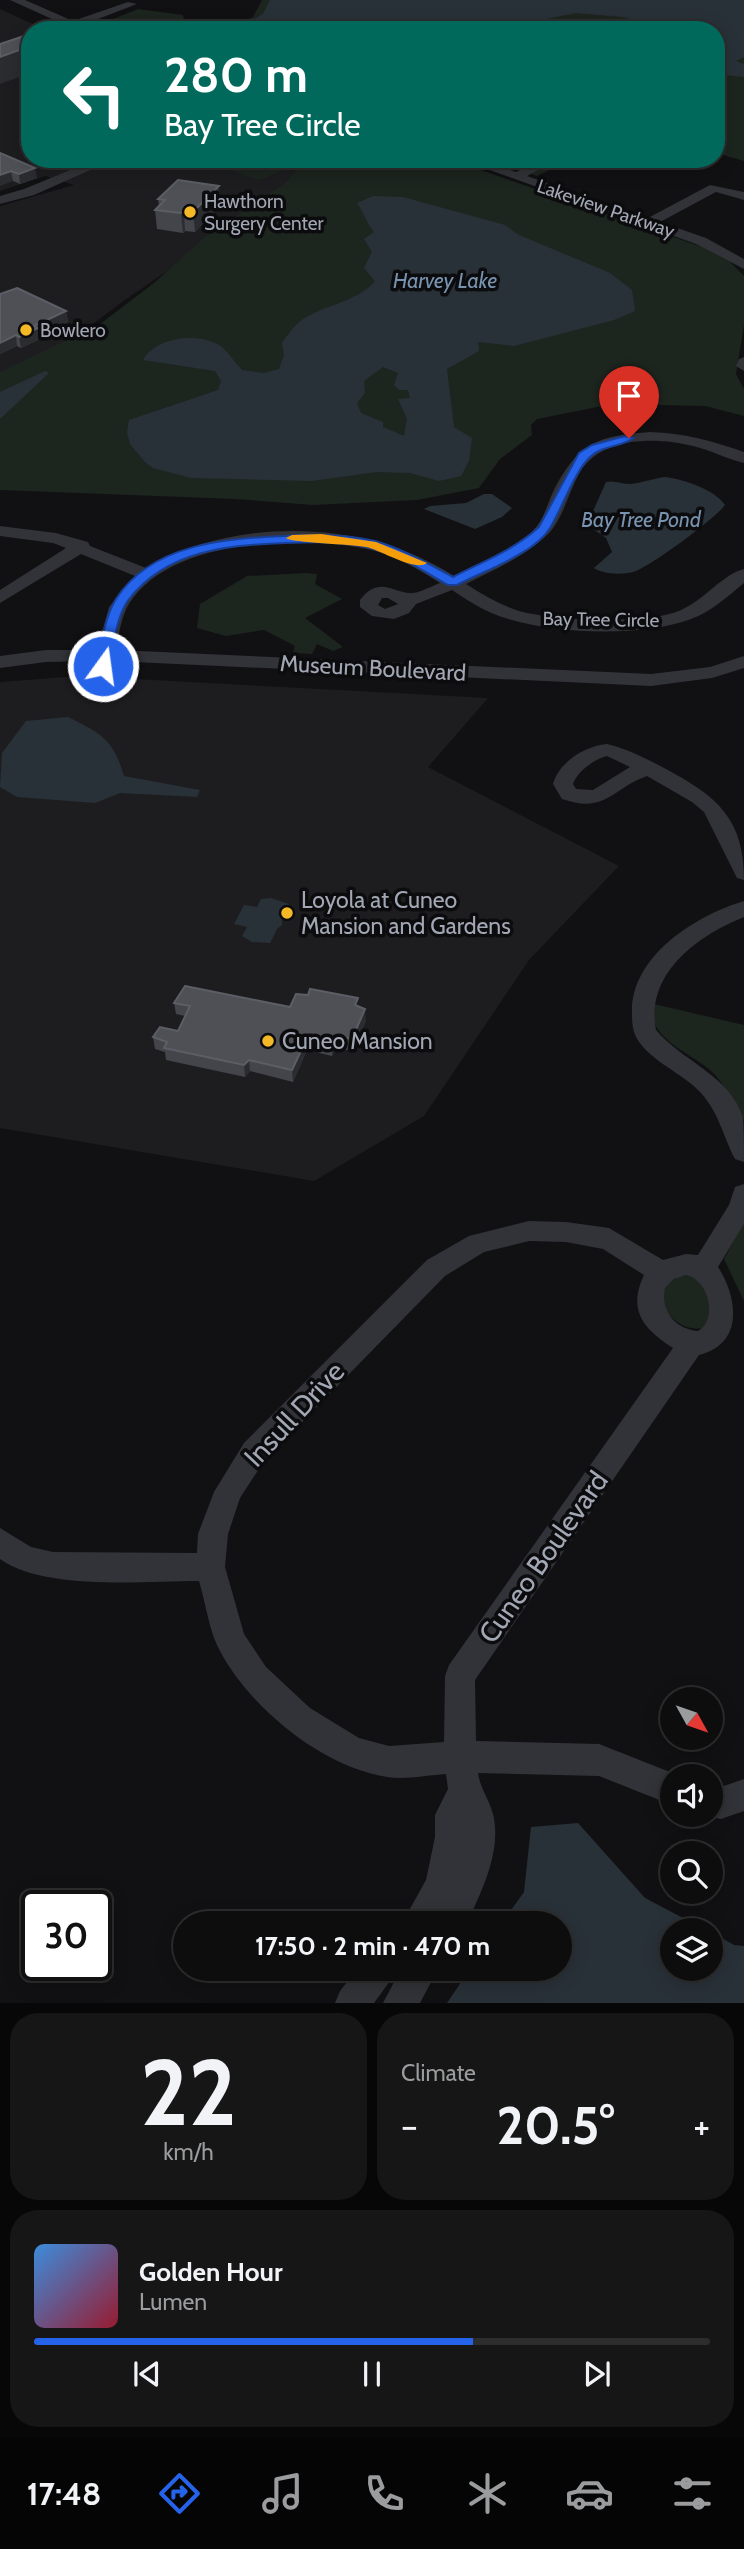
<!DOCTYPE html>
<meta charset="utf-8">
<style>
:root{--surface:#0d0d0e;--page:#161617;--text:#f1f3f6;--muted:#9a9c9e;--line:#2d2d2e;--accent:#2563eb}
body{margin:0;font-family:Cabin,sans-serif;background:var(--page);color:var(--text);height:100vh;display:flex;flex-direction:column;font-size:26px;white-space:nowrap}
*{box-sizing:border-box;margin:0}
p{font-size:23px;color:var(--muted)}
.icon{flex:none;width:38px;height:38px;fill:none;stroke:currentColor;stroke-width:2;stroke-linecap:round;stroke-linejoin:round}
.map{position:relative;height:2003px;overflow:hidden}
.details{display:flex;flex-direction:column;gap:10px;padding:10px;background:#070708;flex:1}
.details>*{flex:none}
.guide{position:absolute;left:21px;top:21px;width:704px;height:147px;border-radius:28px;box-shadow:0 4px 18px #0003,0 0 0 2px var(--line);background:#00695c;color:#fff;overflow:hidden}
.needle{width:46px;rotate:130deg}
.tools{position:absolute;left:660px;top:1687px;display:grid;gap:14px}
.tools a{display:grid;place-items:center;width:63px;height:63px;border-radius:50%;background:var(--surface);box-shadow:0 4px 18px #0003,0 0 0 2px var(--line);font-size:35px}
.speed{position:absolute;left:21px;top:1890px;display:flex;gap:14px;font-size:35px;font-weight:700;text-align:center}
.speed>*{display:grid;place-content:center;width:91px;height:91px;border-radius:50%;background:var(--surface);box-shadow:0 4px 18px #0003,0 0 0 2px var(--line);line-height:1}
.speed .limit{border:4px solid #111;border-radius:10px;background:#fff;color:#111}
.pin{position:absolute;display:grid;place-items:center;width:60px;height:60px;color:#fff;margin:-72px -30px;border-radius:50% 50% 50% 0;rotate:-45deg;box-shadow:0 0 7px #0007}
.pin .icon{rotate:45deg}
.me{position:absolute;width:77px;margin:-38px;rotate:14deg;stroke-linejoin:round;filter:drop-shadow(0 0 5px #0008)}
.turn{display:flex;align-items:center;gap:24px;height:147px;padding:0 28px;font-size:32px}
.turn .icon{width:91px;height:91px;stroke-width:2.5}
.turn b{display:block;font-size:49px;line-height:60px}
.big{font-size:52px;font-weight:700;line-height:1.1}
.details .card{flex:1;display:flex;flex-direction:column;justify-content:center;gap:10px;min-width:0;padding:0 24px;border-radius:28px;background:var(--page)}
.details .dial{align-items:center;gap:0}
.dial b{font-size:91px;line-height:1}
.song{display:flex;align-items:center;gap:21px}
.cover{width:84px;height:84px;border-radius:10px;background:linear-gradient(135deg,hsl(210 70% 55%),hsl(350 70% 35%))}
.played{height:7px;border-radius:4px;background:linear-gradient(90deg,var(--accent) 65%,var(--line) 65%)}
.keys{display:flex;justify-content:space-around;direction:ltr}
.heat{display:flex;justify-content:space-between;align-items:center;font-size:38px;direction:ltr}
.details .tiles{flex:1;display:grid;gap:10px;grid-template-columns:1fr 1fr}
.card:last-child{grid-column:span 2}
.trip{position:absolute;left:173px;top:1911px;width:399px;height:70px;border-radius:35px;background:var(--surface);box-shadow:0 4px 18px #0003,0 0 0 2px var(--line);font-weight:700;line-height:70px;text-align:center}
.tabs{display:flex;height:112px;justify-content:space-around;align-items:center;background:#050506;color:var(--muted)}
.tabs .icon{width:49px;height:49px}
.tabs .current{color:var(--accent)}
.tabs b{font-size:32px;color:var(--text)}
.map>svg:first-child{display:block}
.built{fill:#1d1d20}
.green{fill:#1d251f}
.water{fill:#293138;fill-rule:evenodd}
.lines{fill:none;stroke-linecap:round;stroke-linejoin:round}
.minor{fill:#323338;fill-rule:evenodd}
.wall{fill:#44454b}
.shaded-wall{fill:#2b2c30}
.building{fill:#4e5056;stroke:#5b5e65;stroke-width:2}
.route{fill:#2563eb;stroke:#184099;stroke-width:2}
.slow{fill:#f59e0b}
.poi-dot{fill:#f5b927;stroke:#0c0c0e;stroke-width:2.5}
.labels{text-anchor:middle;stroke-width:7;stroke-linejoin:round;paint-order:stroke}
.far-poi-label{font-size:19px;fill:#a2a7b4;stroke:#0c0c0e;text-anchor:start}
.far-street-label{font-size:19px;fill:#a2a7b4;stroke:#0c0c0e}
.far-water-label{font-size:21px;font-style:italic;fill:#7893b0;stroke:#0c0c0e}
.street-label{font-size:23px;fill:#a2a7b4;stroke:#0c0c0e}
.poi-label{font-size:23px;fill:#a2a7b4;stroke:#0c0c0e;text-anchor:start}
.near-street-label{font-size:28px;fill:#a2a7b4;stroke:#0c0c0e}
</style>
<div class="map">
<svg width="744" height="2003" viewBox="0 0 744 2003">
<rect width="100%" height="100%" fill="#111113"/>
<g class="built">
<polygon points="0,9 46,30 30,30 30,55 0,66"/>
<polygon points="30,57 30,159 330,159 125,300 63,346 0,377 0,206 74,185 45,176 0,191 0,68"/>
<polygon points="79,676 488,698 428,767 619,866 529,960 424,1116 314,1181 0,1128 0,682"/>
</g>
<g class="green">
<polygon points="262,0 744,0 744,161 716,153 716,30 223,30 253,17"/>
<polygon points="138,9 183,15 184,19 204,30 86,30"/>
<polygon points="237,159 301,159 307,161 259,180 219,166"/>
<polygon points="322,159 449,159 702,247 730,262 744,276 744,325 736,374 744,389 744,416 705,406 612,404 537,419 531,425 532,435 500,459 479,488 417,500 313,505 235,499 0,490 0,372 100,324 154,283 206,236 285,183 297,170"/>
<polygon points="489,159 571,159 537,176"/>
<polygon points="306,573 317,574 315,584 342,599 305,618 343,647 333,651 317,644 312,654 293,653 295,646 264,630 226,636 197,628 200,604 247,576"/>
<path d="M654 1004 744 1025V1120C732 1104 726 1084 710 1070 691 1053 644 1037 654 1004Z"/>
<polygon points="744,1222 744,1301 724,1259"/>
<path d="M687 1275 716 1284 707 1328C685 1331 675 1323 662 1306L664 1288 677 1277Z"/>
</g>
<g class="water">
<polygon points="270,0 744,0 744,57 736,61 744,64 744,77 716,74 716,30 649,30 650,27 646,24 623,17 576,13 526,23 463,22 437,30 234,30 263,14"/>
<path d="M373 196 403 197 505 225 519 235 610 273 632 290 635 311 614 320 514 346 478 342 479 351 447 369 454 427 472 438 469 461 461 476 439 481 410 473 377 472 312 481 191 478 153 468 145 462 130 444 127 433 129 420 218 390 221 381 215 371 143 360C156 337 197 332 219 345 227 350 235 363 242 370L264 373 279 369 284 355 282 343C286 337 291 330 296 325 318 304 355 305 375 281L364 268 372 252 364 239 374 232C366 222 364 213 357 203ZM383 367 398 373 394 385 399 390H408L410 398 398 399 407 419 404 436 383 427V422L361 413 357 403 365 393 364 381Z"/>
<polygon points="45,371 49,373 0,419 0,392"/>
<path d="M666 477C685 480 714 489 725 505 716 518 652 565 636 571 625 575 604 575 594 568L612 552 606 538 583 522 594 509 606 482C615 480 621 484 630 484 642 483 654 478 666 477Z"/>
<polygon points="484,494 492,494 512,508 502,517 475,529 424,509 430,506 466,503"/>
<path d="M68 717C102 734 113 739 124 776L200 790 197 797 120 793 95 803 17 797 0 787 2 753 26 721Z"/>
<polygon points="271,898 289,904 282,918 282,925 277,929 270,943 252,942 242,936 247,927 234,924 244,905 257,907 261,899"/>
<polygon points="578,1823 645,1898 706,1930 672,1930 672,1969 710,1969 711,1932 734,1945 744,1946 744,2003 447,2003 470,1969 560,1969 560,1923 502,1923 524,1892 531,1827"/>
</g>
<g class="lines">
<g class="minor">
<polygon points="10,0 25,0 73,21 128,2 137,4 80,26 80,30 47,30 63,24"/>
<polygon points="97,159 115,159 34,195 0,204 0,196 24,189"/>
<polygon points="459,159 478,159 516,172 542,159 558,159 527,176 648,218 710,185 744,192 744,200 716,192 660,222 706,238 744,259 744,269 696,244"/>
<polygon points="744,357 744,371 736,366 739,359"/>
<path d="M650 432C683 433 713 441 744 452V463C727 459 710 450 693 446 657 437 602 436 580 472 570 489 562 521 548 534 526 556 494 570 466 584 483 595 500 605 519 611 555 621 648 625 681 610 703 601 723 574 744 569V583C728 596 711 612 691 619 641 638 549 634 499 616 482 610 467 600 452 590L416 604 409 613 394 619 372 616 360 607V600C380 574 395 595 413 593 421 592 432 586 440 583 417 568 394 555 367 549 300 535 170 538 129 604 121 617 119 635 116 650L651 674 710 667 744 656V668L712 678 651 686 113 661 110 670H96L95 661 46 662 0 668V656L46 650H97L109 607 135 576 81 554 0 603V590L66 548 53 543 0 536V526L56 533 88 542 90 546 146 568C237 516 366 519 454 576 478 565 521 547 537 526 544 517 548 503 553 492 578 443 596 436 650 432ZM382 598H388L398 604 385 609 378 605Z"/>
<path d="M607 744C628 749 647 759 666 769 718 797 744 819 744 880L737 878 704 812 692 802 647 776C611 789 606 814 562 799L553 784C559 762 585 746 607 744ZM607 756 630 767 593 790 576 789 573 784C577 772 594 759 607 756Z"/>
<path d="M744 901V917C697 936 645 974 656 1030 683 1062 730 1075 743 1118 744 1130 744 1149 744 1162L735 1159C723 1136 719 1113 701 1093 682 1072 650 1062 636 1037 632 1029 632 1020 632 1011 632 955 697 915 744 901Z"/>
<path d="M744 1184V1224L718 1267C738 1298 744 1344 699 1355L475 1680 476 1741 599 1744 680 1776H672V1805L599 1776 478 1773C480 1788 489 1799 493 1814 502 1850 482 1891 467 1923H402L426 1880 435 1837V1815L448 1789 446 1774C428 1775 405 1780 387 1777 322 1767 252 1709 221 1653 209 1632 206 1604 199 1581 143 1581 45 1591 0 1559V1528L31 1547 53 1552 197 1553 198 1534 214 1492 244 1443 427 1260 469 1236 529 1221 566 1222 609 1228 663 1260 686 1254 698 1255 729 1205 735 1187ZM529 1241 566 1242 603 1249 644 1275C627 1311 644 1329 673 1348L449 1665 445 1676 444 1742 389 1746 359 1738 310 1708 266 1667 244 1634 225 1567 228 1534 240 1498 264 1461 445 1276 484 1252ZM686 1275C708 1279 719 1319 698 1331 675 1329 660 1310 665 1288L674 1279Z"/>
<polygon points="744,1779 744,1811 721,1819 702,1815 710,1815 710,1786 721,1787"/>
<polygon points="357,1969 395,1969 390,1981 374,2003 335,2003 340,1991"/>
<polygon points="401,1969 438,1969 420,2003 383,2003"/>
</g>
</g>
<g class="wall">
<polygon points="0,153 37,178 20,184 13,181"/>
<polygon points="158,199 220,205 195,232 185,231 183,233 157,229 155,210 159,206"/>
<polygon points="0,294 66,311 68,322 39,335 40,339 21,348 17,346 0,354"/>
<polygon points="174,1003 290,1007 358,1006 366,1021 352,1051 335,1047 332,1056 307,1050 293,1082 250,1071 245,1077 166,1060 165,1052 155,1049 153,1037 178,1031 185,1016 176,1014"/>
</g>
<g class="shaded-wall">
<polygon points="30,46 30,73 0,84 0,57"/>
<polygon points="35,168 37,178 20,184 19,174"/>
<polygon points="11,171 13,181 0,186 0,175"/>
<polygon points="219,186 220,205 195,232 193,212"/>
<polygon points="184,211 185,231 183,233 181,213"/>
<polygon points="66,311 68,322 39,335 40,339 21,348 19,337 34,326"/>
<polygon points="16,335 17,346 0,354 0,343"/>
<polygon points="365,1009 366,1021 352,1051 352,1039"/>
<polygon points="335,1035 335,1047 332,1056 332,1044"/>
<polygon points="307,1038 307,1050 293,1082 292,1070"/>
<polygon points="249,1060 250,1071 245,1077 244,1065"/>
</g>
<g class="building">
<polygon points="30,34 30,46 0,57 0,44"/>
<polygon points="0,153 35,168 19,174 11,171 0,175"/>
<polygon points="178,180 219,186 193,212 184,211 181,213 155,210 165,200 158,199"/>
<polygon points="17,288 66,311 34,326 38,328 19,337 16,335 0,343 0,294"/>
<polygon points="185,986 290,1007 296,994 308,995 310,989 358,998 355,1005 365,1009 352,1039 335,1035 332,1044 307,1038 292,1070 249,1060 244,1065 164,1048 167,1042 153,1037 160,1027 178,1031 190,1006 174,1003"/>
</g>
<path class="route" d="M625 436 634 438C622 447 602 445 590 457 576 469 561 510 550 528 534 554 483 571 457 585H448C423 571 399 554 371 548 343 541 313 542 285 543 228 545 167 550 129 599 116 616 114 645 109 666L103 669 96 666C102 644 104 618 116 599 151 544 226 538 285 536 314 534 346 534 375 541 403 549 427 563 453 577 482 562 514 550 539 527L579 453 592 445Z"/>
<path class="slow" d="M321 534 376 542 427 563C415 572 381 550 366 547 351 544 292 543 286 538L292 535Z"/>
<g class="poi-dot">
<circle cx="190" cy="212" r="7"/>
<circle cx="26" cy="330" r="7"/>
<circle cx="287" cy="913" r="7"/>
<circle cx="268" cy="1041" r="7"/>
</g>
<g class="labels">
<g class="far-poi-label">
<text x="204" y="208">Hawthorn<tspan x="204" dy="22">Surgery Center</tspan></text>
<text x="40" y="337">Bowlero</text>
</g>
<g class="far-street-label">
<text transform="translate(606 208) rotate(19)" y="7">Lakeview Parkway</text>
<text transform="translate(601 619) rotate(1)" y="7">Bay Tree Circle</text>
</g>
<g class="far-water-label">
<text x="445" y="288">Harvey Lake</text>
<text x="641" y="527">Bay Tree Pond</text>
</g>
<g class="street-label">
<text transform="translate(373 668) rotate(3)" y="8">Museum Boulevard</text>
</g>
<g class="poi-label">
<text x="301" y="908">Loyola at Cuneo<tspan x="301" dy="26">Mansion and Gardens</tspan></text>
<text x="282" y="1049">Cuneo Mansion</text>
</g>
<g class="near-street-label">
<text transform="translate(294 1414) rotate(-47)" y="10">Insull Drive</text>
<text transform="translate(543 1557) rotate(-55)" y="10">Cuneo Boulevard</text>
</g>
</g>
</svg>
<div class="tools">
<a><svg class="needle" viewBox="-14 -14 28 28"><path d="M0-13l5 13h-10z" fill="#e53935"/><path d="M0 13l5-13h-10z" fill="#9a9c9e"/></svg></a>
<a><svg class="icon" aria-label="sound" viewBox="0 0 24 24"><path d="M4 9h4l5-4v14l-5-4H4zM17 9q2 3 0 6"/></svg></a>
<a><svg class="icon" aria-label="search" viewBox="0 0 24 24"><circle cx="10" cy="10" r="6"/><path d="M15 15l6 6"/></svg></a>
<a><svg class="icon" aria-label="layers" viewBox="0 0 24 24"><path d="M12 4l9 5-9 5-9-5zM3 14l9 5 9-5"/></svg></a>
</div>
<div class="speed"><div class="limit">30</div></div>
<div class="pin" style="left:629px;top:438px;background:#d93025"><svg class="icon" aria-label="arrive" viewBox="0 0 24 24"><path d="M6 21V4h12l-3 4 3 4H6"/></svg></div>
<svg class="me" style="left:103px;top:666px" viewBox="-20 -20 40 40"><circle r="17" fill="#2563eb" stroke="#fff" stroke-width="3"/><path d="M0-11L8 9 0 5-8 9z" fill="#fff"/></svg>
<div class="trip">17:50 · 2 min · 470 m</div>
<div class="guide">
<div class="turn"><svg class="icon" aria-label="left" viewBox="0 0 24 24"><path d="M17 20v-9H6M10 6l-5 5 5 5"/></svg><div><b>280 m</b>Bay Tree Circle</div></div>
</div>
</div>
<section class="details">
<div class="tiles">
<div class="card dial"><b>22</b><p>km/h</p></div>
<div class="card"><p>Climate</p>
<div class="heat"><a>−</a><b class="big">20.5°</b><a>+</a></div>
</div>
<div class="card">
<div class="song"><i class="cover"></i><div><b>Golden Hour</b><p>Lumen</p></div></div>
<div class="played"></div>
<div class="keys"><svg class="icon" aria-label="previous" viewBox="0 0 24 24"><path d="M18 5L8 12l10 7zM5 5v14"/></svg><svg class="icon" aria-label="pause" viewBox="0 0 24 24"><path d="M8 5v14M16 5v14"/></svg><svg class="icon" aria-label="next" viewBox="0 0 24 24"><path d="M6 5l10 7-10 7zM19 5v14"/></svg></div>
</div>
</div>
</section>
<nav class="tabs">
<b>17:48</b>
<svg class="icon current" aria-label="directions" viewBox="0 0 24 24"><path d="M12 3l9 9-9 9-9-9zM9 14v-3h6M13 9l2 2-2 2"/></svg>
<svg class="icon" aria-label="music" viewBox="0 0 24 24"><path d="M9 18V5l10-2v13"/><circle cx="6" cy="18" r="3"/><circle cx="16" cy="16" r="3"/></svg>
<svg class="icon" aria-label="phone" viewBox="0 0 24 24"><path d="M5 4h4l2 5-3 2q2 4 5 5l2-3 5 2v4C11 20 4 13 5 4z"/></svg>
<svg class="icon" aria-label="climate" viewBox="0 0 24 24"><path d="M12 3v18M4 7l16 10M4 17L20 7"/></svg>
<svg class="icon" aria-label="car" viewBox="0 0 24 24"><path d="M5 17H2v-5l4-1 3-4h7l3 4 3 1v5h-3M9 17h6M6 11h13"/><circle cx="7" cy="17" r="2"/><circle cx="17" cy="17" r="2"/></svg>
<svg class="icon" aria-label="filters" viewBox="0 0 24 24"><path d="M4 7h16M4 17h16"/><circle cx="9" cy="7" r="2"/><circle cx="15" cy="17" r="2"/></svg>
</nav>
